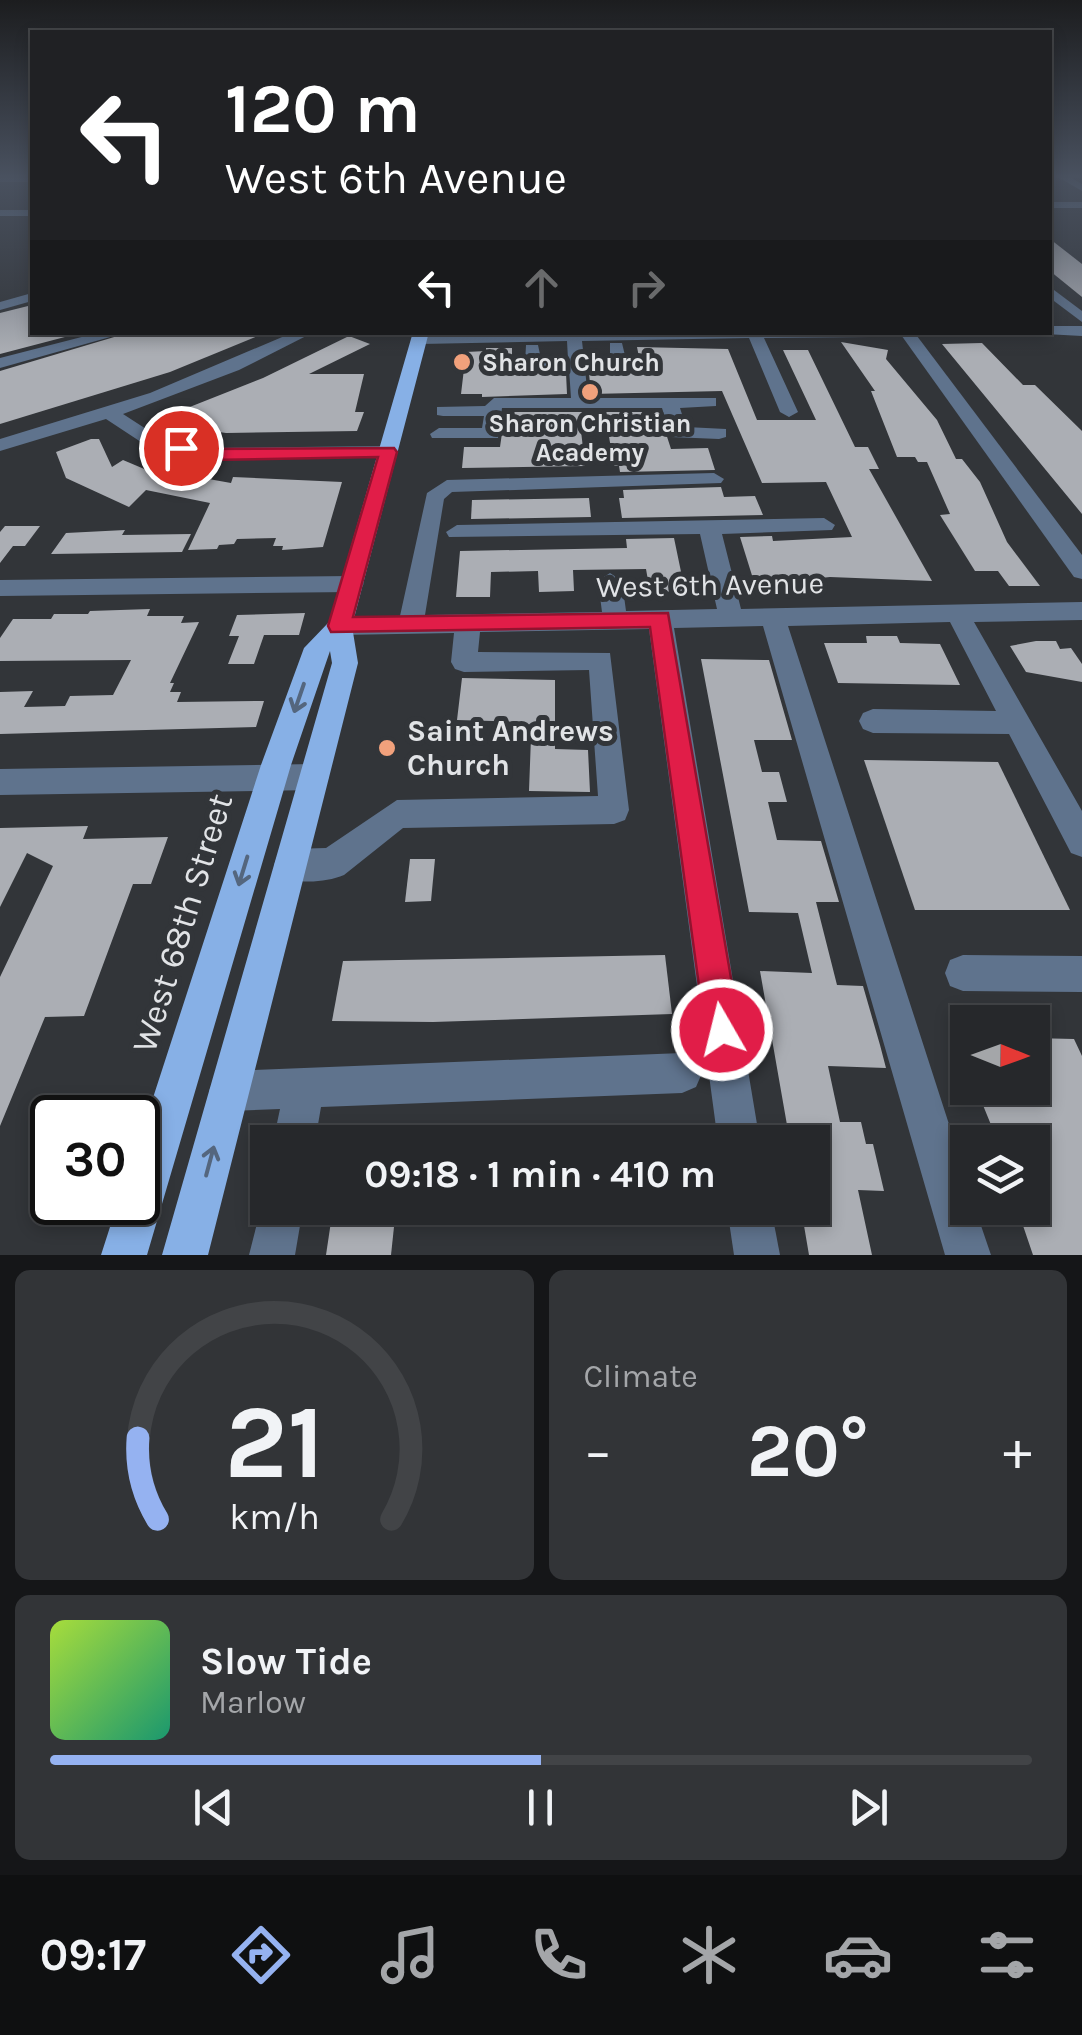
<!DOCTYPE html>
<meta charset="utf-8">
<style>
:root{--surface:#26282b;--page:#323437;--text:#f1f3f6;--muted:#a4a6a9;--line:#424447;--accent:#95b2f1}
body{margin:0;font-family:Karla,sans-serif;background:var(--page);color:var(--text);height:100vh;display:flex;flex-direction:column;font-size:38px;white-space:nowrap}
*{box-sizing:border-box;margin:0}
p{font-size:32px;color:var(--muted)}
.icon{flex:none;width:55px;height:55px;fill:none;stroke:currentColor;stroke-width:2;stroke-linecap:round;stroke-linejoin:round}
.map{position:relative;height:1255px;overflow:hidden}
.side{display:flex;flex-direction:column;gap:15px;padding:15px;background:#151618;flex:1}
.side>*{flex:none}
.hud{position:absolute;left:30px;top:30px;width:1022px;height:305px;border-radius:0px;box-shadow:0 5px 15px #0003,0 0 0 2px var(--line);background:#202124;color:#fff;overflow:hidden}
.needle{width:65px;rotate:91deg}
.buttons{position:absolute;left:950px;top:1005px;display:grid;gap:20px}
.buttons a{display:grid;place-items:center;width:100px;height:100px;border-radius:0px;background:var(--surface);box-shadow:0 5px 15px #0003,0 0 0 2px var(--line);font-size:50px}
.speed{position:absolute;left:30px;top:1095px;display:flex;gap:20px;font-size:50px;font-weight:700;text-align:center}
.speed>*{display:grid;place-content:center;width:130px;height:130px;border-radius:50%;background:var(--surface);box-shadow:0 5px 15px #0003,0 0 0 2px var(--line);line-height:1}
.speed .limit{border:5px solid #111;border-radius:15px;background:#fff;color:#111}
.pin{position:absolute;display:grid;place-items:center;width:85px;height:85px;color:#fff;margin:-42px;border:5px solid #fff;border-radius:50%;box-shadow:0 2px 10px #0007}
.me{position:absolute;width:110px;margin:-55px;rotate:352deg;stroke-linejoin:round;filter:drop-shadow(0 0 8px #0008)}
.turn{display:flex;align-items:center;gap:35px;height:210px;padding:0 30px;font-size:45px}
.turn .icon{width:130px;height:130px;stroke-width:2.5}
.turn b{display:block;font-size:70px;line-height:85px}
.lanes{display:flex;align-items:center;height:95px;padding:0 30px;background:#0003;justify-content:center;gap:50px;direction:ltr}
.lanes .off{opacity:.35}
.big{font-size:75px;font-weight:700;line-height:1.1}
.side .card{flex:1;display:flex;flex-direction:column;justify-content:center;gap:15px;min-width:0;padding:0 35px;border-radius:15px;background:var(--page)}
.side .dial{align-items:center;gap:0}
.dial svg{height:260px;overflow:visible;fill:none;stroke:var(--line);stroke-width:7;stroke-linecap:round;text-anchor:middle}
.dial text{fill:var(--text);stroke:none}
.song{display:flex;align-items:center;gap:30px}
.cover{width:120px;height:120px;border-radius:15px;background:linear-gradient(135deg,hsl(80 70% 55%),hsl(160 70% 35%))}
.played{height:10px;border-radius:5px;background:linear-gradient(90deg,var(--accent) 50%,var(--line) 50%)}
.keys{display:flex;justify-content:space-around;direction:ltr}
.heat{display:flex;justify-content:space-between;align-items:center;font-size:55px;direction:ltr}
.side .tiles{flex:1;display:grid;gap:15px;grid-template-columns:1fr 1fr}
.card:last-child{grid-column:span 2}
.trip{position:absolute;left:250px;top:1125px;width:580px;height:100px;border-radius:0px;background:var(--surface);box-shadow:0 5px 15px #0003,0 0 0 2px var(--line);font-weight:700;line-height:100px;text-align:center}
.dock{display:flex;height:160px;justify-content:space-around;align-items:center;background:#0f1011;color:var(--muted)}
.dock .icon{width:70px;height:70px}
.dock .current{color:var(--accent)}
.dock b{font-size:45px;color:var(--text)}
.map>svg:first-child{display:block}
.building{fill:#abaeb4}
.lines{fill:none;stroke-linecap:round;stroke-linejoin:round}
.minor{fill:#5f738d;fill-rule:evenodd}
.major{fill:#87b0e6;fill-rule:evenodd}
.oneway{stroke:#54667e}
.route{fill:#e11d48;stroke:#92132f;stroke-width:2.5}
.poi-dot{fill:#f1a17c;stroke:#323539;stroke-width:4}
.labels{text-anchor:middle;stroke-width:10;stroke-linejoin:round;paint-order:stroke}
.far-poi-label{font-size:25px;font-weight:bold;fill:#e1e3e6;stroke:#323539;text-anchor:start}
.street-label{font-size:30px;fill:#e1e3e6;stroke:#323539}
.poi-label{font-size:30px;font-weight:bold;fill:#e1e3e6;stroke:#323539;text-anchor:start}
.near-street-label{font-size:35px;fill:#e1e3e6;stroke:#323539}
</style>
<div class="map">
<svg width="1082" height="1255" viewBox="0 0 1082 1255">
<rect width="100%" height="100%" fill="#323539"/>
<g class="building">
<polygon points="1050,239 1082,264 1082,297 1050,271"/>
<polygon points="32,305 32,332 84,332 0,354 0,313"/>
<polygon points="131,332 265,333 170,372 0,424 0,371"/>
<polygon points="349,336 370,344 309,374 364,374 355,412 364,412 357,431 226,433 190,428 172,414 263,378"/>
<polygon points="841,342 888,350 886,359 937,420 956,459 962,459 980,482 1007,542 1040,586 1009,586 998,571 975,571 940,515 950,514 927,462 918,462 915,457 897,457 871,391 875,391"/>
<polygon points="982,343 1023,385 1035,385 1082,431 1082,514 942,344"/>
<polygon points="637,347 728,349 757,420 816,420 783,350 808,350 855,447 868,447 879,469 869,469 932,581 830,577 755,585 740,537 772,536 773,541 852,537 826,482 762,483 722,391 591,394 589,373 619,373 641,367"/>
<polygon points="486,348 512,348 512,369 566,373 567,394 482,397 482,394 461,394 466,352 486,351"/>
<polygon points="505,412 659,412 671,449 708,448 715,470 620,472 619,466 614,466 606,419 580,422 585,466 462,468 464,447 500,447"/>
<polygon points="91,439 99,439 112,467 123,460 168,479 175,473 231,483 233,477 342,482 323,547 282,550 283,546 273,546 276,538 237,539 234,544 219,545 217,549 188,550 210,503 146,490 129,507 66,478 56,452"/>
<polygon points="721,487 724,497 755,496 763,515 622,518 619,498 624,498 623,490"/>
<polygon points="589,498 591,517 471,519 472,500"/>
<polygon points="5,526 40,526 25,546 13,546 0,563 0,532"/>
<polygon points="125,530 122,535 191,534 182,552 51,554 66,533"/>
<polygon points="674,538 685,591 650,592 646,569 573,570 574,591 539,592 538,571 491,572 490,597 456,597 460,551 627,548 626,539"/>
<polygon points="150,609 147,616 184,616 181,623 199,622 170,683 174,683 170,692 181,692 177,702 264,701 256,727 0,734 0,692 33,691 24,707 65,706 70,696 113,695 131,660 0,661 0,638 13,619 51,619 54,614 88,614 90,611"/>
<polygon points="305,613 299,635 264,635 254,664 228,664 239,636 229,636 237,615"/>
<polygon points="866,636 897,636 900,643 940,644 960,685 838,683 824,643 867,643"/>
<polygon points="1036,641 1056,641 1060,649 1071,648 1082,664 1082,682 1026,672 1010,646"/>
<polygon points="701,659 769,660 792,740 754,740 762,772 779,772 787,802 768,802 777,840 821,841 839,902 816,902 837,985 863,986 880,1045 886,1068 828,1066 840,1122 861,1122 866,1144 873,1144 884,1191 858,1190 872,1255 809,1255 801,1208 812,1208 812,1142 790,1142 760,971 812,973 798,913 749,912"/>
<polygon points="462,678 555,680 555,749 588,750 590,792 529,791 531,737 524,737 525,722 457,720"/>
<polygon points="864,760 998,762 1070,910 915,910"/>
<polygon points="88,826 83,839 168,837 151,884 133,884 84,1016 45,1017 0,1126 0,977 53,866 27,853 0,907 0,828"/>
<polygon points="410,859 435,859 431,901 405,902"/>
<polygon points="665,955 672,1014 433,1022 332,1021 343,961"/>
<polygon points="1032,1038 1074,1039 1082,1056 1082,1255 1033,1255 1017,1208 1032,1208 1032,1142 998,1142 976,1088 1045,1088 1032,1057"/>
<polygon points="333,1208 396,1208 391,1255 326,1255"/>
</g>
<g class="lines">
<g class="minor">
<rect x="0" y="177" width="32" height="5"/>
<polygon points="1058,177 1070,177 1082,184 1082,191"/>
<rect x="1050" y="202" width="32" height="6"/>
<rect x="0" y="210" width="32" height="6"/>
<polygon points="1050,287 1082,311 1082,322 1050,298"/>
<polygon points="32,293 32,301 0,310 0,302"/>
<polygon points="1050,326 1082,326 1082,336 1045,334 1050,332"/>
<polygon points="101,332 128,332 0,368 0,358"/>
<polygon points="294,332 314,332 239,370 123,414 160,438 207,448 388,446 395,448 395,456 207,460 147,446 106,419 0,451 0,439 150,393"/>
<polygon points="540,332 877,332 870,337 764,338 798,412 789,417 780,412 749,338 582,341 584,359 610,359 610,343 622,343 627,364 619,369 585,369 588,398 716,398 716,406 680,408 686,427 726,429 726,437 719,439 671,437 662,408 502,408 498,438 432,438 430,434 439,428 482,428 484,416 443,416 437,415 437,407 485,406 494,398 571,398 569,369 533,369 525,364 526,345 538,345 541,359 568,359 567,341 420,344 415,342 415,336"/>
<polygon points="899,332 914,332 1082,555 1082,579 1074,577"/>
<path d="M714 473 724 479 721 483 452 492 444 499 425 615 602 612 598 581 610 573 622 581 626 611 717 609 700 534 449 537 446 532 457 525 824 518 835 525 832 530 722 534 741 609 1082 602V620L974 622 1082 811V857L1071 853 1009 734 873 733 863 729 859 721 863 713 873 709 996 711 950 622 788 626 968 1183V1208H975L991 1255H945L763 626 674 628 760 1142H718L649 629 480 632 478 652 610 653 629 810 625 820 614 824 403 828 344 875C325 883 297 884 278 876L274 865 278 854 290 849 326 848 397 800 598 796 589 670 464 672 455 669 451 662 454 633 340 635 331 632 328 626 331 620 340 617 400 616 427 493 447 480Z"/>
<polygon points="352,576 364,584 352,592 0,596 0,580"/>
<polygon points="314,764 325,768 329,777 325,786 314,790 0,795 0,769"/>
<polygon points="963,955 1082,956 1082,992 963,991 950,986 945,973 950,960"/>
<polygon points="682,1053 696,1059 702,1073 696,1087 682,1093 321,1107 315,1142 273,1142 280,1109 229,1111 215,1105 209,1091 215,1077 229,1071"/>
<polygon points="265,1192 268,1208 303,1208 295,1255 249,1255"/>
<polygon points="727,1208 771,1208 780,1255 734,1255"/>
</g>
<polygon class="major" points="413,332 429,332 352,626 358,663 208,1255 162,1255 332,663 330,651 291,765 147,1255 101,1255 118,1202 138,1202 138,1144 261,765 304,648 329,622"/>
</g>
<defs><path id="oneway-shaft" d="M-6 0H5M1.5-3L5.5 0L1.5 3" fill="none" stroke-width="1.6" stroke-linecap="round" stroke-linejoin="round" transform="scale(2.5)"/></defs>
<g class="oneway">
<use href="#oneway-shaft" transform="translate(299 698) rotate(109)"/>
<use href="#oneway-shaft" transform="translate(243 871) rotate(107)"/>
<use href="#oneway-shaft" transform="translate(210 1161) rotate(-75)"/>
</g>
<linearGradient id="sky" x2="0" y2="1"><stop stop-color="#1c1d1f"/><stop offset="0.5" stop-color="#49515f"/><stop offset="1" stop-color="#49515f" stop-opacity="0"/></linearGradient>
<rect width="1082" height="353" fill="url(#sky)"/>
<polygon class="route" points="181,443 207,449 394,448 397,452 353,617 668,613 740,1030 735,1043 722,1048 710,1043 705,1030 650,627 331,632 328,626 378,457 207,460 175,452 172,448"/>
<g class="poi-dot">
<circle cx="462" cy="362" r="10"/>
<circle cx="590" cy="392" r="10"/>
<circle cx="387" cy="748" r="10"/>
</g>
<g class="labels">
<g class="far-poi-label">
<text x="482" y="371">Sharon Church</text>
<text x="590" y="432" text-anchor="middle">Sharon Christian<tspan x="590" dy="29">Academy</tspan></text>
</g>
<g class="street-label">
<text transform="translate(710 585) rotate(-1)" y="10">West 6th Avenue</text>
</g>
<g class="poi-label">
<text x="407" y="741">Saint Andrews<tspan x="407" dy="34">Church</tspan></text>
</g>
<g class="near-street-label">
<text transform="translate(182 923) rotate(-73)" y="12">West 68th Street</text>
</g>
</g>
</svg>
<div class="buttons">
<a><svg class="needle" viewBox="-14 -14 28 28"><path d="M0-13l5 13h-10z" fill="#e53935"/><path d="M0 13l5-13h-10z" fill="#a4a6a9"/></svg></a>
<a><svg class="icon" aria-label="layers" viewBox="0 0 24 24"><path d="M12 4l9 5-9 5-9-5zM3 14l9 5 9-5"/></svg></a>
</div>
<div class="speed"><div class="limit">30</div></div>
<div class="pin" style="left:181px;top:448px;background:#d93025"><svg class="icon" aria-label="arrive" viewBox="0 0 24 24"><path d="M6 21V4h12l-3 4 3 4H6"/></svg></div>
<svg class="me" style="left:722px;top:1030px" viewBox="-20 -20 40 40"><circle r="17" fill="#e11d48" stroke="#fff" stroke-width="3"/><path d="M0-11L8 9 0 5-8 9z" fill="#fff"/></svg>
<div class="trip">09:18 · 1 min · 410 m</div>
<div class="hud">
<div class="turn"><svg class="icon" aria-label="left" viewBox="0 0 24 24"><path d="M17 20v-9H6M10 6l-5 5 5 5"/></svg><div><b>120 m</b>West 6th Avenue</div></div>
<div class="lanes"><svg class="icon" aria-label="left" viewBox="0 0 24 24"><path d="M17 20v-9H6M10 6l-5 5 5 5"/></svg><svg class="icon off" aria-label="ahead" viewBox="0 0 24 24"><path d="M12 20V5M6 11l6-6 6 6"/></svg><svg class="icon off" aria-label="right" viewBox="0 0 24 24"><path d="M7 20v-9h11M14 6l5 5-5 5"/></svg></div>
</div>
</div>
<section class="side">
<div class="tiles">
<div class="card dial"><svg viewBox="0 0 100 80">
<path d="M14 69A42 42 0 1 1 86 69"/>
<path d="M14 69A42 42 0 0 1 8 44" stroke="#95b2f1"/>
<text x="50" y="56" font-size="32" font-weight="700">21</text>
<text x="50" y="72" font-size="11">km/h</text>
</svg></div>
<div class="card"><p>Climate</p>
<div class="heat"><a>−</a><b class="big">20°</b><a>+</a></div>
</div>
<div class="card">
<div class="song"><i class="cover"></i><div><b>Slow Tide</b><p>Marlow</p></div></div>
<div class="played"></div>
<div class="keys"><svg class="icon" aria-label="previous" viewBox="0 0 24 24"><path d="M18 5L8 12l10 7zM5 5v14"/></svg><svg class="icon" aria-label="pause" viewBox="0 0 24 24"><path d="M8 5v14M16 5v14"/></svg><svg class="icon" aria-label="next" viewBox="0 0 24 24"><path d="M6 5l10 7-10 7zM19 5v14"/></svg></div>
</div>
</div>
</section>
<nav class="dock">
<b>09:17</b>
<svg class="icon current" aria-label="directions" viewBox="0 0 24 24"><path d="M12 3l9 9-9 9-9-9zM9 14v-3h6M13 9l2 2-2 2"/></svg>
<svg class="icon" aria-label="music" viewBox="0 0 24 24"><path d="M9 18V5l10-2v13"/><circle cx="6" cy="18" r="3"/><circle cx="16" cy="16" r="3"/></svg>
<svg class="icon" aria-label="phone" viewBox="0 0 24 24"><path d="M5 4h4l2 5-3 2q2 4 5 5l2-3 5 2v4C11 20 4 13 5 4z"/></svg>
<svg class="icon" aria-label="climate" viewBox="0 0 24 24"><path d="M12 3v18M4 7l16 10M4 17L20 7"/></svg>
<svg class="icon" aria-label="car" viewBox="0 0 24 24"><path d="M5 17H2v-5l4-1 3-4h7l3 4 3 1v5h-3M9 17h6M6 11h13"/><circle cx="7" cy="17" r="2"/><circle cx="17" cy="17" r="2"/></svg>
<svg class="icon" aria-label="filters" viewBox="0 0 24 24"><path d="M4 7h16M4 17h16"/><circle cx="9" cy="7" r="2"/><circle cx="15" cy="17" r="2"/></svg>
</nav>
